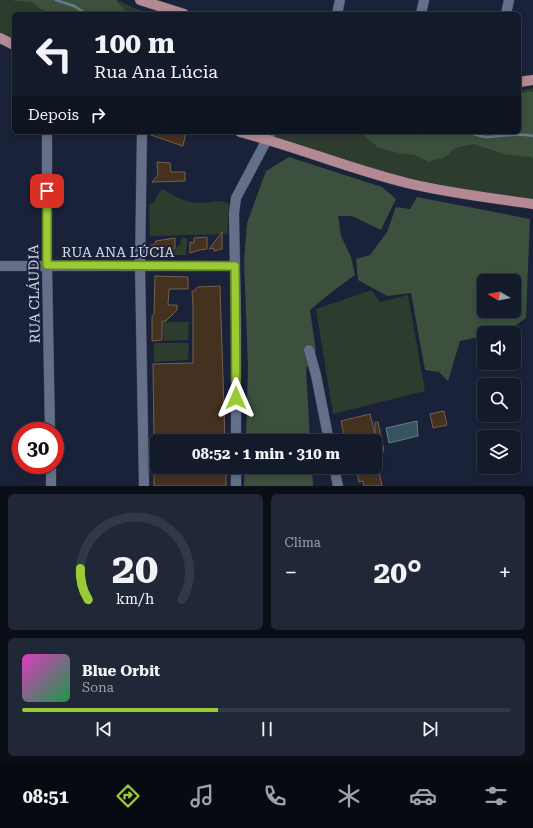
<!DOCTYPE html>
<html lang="pt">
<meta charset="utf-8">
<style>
:root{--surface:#131a2a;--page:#202736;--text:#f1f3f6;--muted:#9da1a8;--line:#323847;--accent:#9acb34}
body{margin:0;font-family:"Roboto Serif",serif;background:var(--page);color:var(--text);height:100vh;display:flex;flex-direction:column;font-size:15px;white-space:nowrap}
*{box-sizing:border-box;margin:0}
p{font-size:13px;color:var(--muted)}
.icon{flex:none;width:22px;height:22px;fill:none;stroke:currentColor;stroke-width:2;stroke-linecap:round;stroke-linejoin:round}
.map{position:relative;height:486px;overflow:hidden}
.sheet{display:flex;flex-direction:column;gap:8px;padding:8px;background:#0a0e17;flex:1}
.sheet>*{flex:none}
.banner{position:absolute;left:12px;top:12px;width:509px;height:122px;border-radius:6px;box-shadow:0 2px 6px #0003,0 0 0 1px var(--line);background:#131a2a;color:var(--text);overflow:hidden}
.needle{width:26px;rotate:280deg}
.tools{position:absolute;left:477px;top:274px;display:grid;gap:8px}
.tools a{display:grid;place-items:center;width:44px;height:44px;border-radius:6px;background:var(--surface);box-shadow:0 2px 6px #0003,0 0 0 1px var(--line);font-size:20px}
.speed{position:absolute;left:12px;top:422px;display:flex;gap:8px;font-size:20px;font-weight:700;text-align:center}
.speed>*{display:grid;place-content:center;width:52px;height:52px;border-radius:50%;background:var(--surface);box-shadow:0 2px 6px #0003,0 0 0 1px var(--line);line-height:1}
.speed .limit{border:6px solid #d22;background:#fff;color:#111}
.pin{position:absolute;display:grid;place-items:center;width:34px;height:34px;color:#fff;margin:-17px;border-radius:8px;box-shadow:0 2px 6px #0006}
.me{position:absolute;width:44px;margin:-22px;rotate:0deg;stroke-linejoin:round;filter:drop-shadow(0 0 3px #0008)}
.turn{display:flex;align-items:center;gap:14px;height:84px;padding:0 16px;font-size:18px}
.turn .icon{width:52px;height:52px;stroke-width:2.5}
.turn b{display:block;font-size:28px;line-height:34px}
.then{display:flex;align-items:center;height:38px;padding:0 16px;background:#0003;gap:8px;font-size:15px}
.big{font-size:30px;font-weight:700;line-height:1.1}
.sheet .widget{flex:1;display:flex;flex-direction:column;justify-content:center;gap:6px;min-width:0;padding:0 14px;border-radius:6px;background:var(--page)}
.sheet .dial{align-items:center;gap:0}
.dial svg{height:104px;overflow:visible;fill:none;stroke:var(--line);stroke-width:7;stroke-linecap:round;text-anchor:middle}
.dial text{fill:var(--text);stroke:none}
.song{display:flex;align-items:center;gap:12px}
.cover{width:48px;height:48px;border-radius:6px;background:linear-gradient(135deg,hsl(310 70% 55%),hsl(140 70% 35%))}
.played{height:4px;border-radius:2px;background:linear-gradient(90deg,var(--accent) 40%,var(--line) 40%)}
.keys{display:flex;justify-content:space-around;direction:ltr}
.heat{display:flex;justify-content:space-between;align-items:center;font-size:22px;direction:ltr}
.sheet .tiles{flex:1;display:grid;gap:8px;grid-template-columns:1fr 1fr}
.widget:last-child{grid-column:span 2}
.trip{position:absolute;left:150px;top:434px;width:232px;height:40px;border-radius:6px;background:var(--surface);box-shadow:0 2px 6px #0003,0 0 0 1px var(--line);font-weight:700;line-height:40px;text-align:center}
.menu{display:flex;height:64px;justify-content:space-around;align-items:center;background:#080a11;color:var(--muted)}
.menu .icon{width:28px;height:28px}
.menu .selected{color:var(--accent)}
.menu b{font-size:18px;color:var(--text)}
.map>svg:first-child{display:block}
.green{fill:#2d3c2d}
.forest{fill:#3c503d;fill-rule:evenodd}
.water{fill:#355460;stroke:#657c89}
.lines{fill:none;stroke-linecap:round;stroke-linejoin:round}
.stream{stroke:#657c89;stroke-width:2.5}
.building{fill:#453120;stroke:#775f4b}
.minor-casing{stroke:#373d4f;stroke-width:11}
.major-casing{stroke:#373d4f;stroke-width:11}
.minor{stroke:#646f89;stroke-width:10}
.major{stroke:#b38a93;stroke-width:10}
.route-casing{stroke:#648422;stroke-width:10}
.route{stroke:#9acb34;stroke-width:7}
.labels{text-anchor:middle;stroke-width:4;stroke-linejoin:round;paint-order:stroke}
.street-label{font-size:14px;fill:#d4dae9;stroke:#192238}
</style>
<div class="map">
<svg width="533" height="486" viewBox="0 0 533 486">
<rect width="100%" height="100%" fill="#192238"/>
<g class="green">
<polygon points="0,0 117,0 134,8 153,14 14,14 14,41 0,34"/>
<path d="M533 88V202C481 193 429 185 378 170 338 158 299 143 259 132H519V91Z"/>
<path d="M162 189C173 195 184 202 197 203 209 204 218 198 229 204L227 234 150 236 149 204 154 203 157 196Z"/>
<polygon points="181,238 187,238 186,255 172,255 172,251 176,250 177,246 180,245"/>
<polygon points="372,290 380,302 408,295 425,391 333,414 316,309"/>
<polygon points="153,322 189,322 188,340 164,341 163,327 153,327"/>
<polygon points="154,343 189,343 188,360 154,362"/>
</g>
<g class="forest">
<polygon points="12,0 116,0 127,14 53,14 41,9 32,2 16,1"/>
<polygon points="530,91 533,92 533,159 531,157 507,155 474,144 455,148 445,157 429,162 414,155 399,153 379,148 359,132 519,132 519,95"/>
<polygon points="289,157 382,187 396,199 381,230 352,216 338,216 341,236 351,257 355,275 333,291 310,310 316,351 306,369 310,441 246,441 248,367 244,260 247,223 266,171"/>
<path d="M417 197 530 219 526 318 506 332 484 333V336L460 341 448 381 439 372 425 370 411 293 387 296 358 280 356 259 370 255 387 232 396 207 410 209ZM484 281H514V311H484Z"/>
<polygon points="245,467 312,467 313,486 244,486"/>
</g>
<polygon class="water" points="417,421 418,436 389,443 386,428"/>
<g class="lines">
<g class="stream">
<polyline points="56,0 74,6 87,14"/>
<polyline points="400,132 423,134 434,132"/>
<path d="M467 132C473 134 479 136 485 137 502 137 517 132 533 136"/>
</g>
</g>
<g class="building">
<polygon points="148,132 186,132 183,146 148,134"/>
<polygon points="157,162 170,163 171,172 185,172 185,181 152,182 158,175"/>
<polygon points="222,232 222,249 214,251 214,248 209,249"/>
<polygon points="207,237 207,249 199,250 190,253 190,242 194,243 194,238"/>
<polygon points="175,238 175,249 170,249 169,253 152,254 151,245 154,245 156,241"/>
<polygon points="155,276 188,277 188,289 169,289 168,305 177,305 177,310 166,321 162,321 162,340 152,341 152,316 154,314"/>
<polygon points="220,286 225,441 154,441 153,364 193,363 193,305 192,292 198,287"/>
<polygon points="444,411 447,425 433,428 430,414"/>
<polygon points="370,414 375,433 375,422 378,422 384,451 375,453 375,441 345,441 341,421"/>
<rect x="154" y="467" width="72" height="19"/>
<polygon points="351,467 378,467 382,486 364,486 363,481 359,482 357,473 352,474"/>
</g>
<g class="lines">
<defs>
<g id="minor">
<polyline points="337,14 340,0"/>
<polyline points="421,14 424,0"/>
<polyline points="506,14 509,0"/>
<polyline points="47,132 47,265 50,431"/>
<polyline points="142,132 140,266 144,486"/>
<polyline points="0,266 235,266"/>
<polyline points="309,350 316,375 329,441"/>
<polyline points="236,441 236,325 234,213 236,198 271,132"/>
<polyline points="51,465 51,486"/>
<polyline points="236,467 236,486"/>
<polyline points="334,467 338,486"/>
</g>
<g id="major">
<polyline points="140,0 184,14"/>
<polyline points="0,38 14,45"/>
<polyline points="519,82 533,80"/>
<path d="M240 132C297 147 350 169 407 183 448 193 491 198 533 204"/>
</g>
</defs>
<use href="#minor" class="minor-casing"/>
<use href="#major" class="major-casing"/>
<use href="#minor" class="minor"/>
<use href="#major" class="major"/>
</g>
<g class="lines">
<defs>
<polyline id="route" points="47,191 47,265 235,266 236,398"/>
</defs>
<use href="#route" class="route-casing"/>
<use href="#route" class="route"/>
</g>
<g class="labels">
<g class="street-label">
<text x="118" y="257">RUA ANA LÚCIA</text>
<text transform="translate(34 294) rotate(-91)" y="5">RUA CLÁUDIA</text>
</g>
</g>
</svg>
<div class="tools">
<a><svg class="needle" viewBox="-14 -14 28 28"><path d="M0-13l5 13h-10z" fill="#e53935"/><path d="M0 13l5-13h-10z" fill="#9da1a8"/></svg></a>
<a><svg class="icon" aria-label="sound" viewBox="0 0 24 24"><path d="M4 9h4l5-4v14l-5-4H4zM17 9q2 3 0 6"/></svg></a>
<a><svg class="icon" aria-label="search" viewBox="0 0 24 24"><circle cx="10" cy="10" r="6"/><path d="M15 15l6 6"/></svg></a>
<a><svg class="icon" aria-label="layers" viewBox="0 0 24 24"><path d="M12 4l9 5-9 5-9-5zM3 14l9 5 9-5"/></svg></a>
</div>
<div class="speed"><div class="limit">30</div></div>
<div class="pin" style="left:47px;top:191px;background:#d93025"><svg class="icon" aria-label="arrive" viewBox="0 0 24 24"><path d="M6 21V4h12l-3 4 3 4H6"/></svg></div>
<svg class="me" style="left:236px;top:398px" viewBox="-20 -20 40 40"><path d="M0-17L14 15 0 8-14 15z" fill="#9acb34" stroke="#fff" stroke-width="4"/></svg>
<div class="trip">08:52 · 1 min · 310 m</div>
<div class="banner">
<div class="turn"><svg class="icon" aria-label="left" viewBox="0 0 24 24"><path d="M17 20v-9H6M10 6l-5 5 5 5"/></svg><div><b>100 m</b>Rua Ana Lúcia</div></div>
<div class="then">Depois<svg class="icon" aria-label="right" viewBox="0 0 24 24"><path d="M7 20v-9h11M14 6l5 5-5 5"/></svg></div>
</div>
</div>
<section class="sheet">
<div class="tiles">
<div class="widget dial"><svg viewBox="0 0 100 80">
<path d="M14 69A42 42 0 1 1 86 69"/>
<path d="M14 69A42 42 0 0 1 8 45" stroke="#9acb34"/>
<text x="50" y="56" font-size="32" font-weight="700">20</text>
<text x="50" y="72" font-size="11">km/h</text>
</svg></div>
<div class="widget"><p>Clima</p>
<div class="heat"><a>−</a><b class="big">20°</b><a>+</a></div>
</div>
<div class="widget">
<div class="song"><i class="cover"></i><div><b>Blue Orbit</b><p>Sona</p></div></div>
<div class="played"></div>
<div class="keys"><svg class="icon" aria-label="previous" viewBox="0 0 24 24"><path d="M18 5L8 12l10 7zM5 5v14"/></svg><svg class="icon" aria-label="pause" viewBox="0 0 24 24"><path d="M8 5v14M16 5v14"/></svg><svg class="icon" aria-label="next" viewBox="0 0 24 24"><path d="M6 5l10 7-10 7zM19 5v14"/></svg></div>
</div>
</div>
</section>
<nav class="menu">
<b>08:51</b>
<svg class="icon selected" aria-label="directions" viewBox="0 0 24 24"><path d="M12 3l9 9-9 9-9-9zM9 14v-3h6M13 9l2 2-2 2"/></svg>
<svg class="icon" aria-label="music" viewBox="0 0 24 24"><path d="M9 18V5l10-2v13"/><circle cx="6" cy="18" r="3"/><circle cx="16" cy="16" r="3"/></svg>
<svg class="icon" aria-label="phone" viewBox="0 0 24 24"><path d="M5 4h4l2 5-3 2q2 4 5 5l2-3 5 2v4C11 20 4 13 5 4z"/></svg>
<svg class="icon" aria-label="climate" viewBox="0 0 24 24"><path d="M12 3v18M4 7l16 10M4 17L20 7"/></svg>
<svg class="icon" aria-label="car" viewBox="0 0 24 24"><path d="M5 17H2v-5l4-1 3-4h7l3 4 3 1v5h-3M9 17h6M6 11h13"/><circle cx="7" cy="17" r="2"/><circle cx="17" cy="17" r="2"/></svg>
<svg class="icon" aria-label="filters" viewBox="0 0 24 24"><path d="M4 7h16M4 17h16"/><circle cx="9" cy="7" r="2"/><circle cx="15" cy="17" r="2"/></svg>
</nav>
